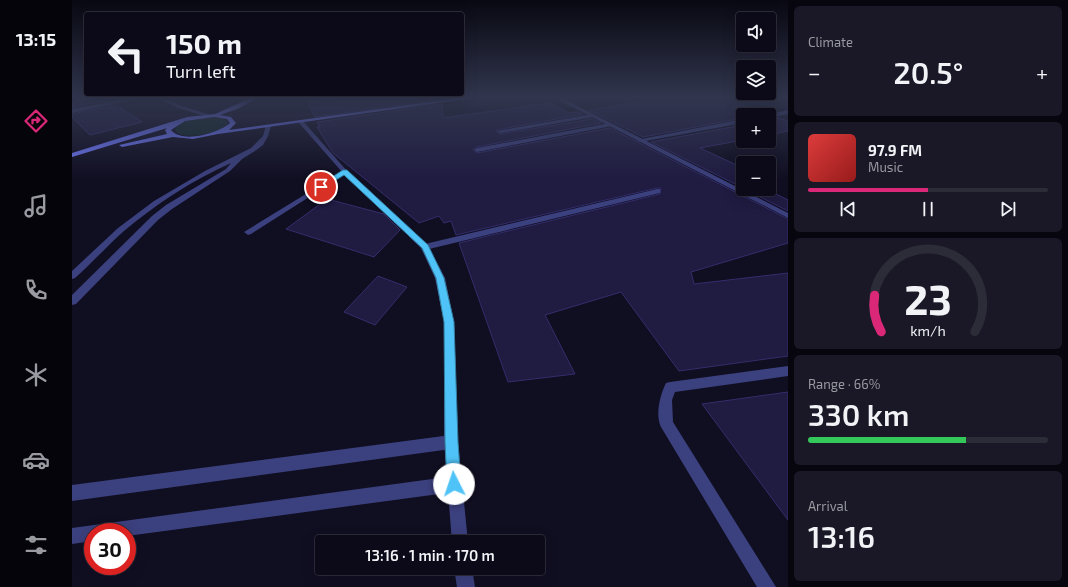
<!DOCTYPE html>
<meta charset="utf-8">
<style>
:root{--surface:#0c0a19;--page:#1a1826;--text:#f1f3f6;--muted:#9a9aa2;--line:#2c2b38;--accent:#db2777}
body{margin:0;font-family:"Exo 2",sans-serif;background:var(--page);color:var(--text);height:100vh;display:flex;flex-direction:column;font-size:15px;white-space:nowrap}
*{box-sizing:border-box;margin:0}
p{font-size:13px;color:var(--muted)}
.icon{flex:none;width:22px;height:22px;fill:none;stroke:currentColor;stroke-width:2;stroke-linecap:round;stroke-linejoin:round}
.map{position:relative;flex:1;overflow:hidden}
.sheet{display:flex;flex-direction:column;gap:6px;padding:6px;background:#07060e;width:280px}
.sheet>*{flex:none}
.hud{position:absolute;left:12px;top:12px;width:380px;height:84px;border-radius:4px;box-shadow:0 4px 16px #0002,0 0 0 1px var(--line);background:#0c0a19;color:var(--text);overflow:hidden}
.buttons{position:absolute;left:664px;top:12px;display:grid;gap:8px}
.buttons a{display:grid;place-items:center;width:40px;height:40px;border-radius:4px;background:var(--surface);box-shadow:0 4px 16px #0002,0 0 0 1px var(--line);font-size:20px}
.speed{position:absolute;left:12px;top:523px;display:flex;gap:8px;font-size:20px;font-weight:700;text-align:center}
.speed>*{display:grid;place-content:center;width:52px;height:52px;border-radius:50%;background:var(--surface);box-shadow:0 4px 16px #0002,0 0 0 1px var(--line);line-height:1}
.speed .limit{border:6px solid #d22;background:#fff;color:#111}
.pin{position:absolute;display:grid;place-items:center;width:34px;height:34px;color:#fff;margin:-17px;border:2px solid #fff;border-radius:50%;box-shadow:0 1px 4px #0007}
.me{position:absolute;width:44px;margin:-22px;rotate:356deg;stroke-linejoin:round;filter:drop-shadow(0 0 3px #0008)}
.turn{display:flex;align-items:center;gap:14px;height:84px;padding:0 16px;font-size:18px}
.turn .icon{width:52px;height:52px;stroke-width:2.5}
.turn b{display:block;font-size:28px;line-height:34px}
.big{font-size:30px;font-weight:600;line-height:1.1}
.sheet .widget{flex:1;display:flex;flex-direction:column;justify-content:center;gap:6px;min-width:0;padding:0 14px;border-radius:6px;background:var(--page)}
.sheet .dial{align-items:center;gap:0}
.dial svg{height:104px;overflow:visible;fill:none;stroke:var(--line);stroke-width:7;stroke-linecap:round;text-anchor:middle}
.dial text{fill:var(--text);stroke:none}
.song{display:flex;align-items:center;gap:12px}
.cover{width:48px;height:48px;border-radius:6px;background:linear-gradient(135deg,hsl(0 70% 55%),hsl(0 70% 35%))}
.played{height:4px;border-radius:2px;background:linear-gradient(90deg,var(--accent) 50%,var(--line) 50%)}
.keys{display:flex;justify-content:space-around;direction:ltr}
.heat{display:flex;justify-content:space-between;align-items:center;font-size:22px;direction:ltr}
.charge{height:6px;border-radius:3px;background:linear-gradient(90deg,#34c759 66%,var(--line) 0)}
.trip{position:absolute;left:243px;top:535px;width:230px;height:40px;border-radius:4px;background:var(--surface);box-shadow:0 4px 16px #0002,0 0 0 1px var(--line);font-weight:600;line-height:40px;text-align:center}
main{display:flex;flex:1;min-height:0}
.menu{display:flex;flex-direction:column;width:72px;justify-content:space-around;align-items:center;background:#05040a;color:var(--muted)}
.menu .icon{width:28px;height:28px}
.menu .current{color:var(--accent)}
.menu b{font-size:18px;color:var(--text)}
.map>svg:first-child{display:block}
.green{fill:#122a27}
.building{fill:#1f1b41;stroke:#342e6c}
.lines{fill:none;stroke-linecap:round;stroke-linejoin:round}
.service{fill:#3b407e;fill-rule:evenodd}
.minor{fill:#3b407e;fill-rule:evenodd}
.tertiary{fill:#3b407e;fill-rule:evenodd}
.secondary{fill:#6c76f8;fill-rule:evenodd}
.route{fill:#4fc3f7;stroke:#337fa1}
</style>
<main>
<nav class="menu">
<b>13:15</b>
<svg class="icon current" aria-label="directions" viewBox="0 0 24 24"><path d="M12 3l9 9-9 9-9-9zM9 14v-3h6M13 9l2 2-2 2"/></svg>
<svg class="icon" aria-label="music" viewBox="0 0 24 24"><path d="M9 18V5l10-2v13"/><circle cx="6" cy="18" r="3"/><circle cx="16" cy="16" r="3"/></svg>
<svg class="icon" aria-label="phone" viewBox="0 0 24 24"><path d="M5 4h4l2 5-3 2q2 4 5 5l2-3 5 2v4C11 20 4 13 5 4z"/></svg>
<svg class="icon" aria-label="climate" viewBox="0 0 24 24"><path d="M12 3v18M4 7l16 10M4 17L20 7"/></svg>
<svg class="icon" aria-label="car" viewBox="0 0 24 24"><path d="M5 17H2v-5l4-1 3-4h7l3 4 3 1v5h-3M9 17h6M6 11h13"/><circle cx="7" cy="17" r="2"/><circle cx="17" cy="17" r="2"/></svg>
<svg class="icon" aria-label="filters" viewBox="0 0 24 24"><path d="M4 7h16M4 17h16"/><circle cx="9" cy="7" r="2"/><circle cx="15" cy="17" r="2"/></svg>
</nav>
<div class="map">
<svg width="716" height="587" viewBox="0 0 716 587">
<rect width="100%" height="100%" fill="#100e21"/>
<path class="green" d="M141 117 148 118 156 121V124C148 133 110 142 103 130 109 118 129 118 141 117Z"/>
<g class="building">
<polygon points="24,97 33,97 37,100 0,107 0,103"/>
<polygon points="267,97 370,97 370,99 243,117 235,101"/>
<polygon points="598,97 646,97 694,114 694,115 671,115 671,118 571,137 517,110"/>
<polygon points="478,103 497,113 506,112 511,114 425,130 424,131 428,134 520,119 529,123 405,147 401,150 405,153 538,128 716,219 716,243 619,272 622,284 716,273 716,356 607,371 549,292 473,315 503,374 436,382 387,243 588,194 589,188 585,188 384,235 379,221 372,223 367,216 347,223 261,153 245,127 248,127 245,122 370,104 371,118"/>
<polygon points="44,105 70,122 18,135 0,117 0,114"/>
<polygon points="706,118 716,121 716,131 697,135 697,119"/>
<polygon points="671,125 671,140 628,148 671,168 671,188 579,142"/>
<polygon points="672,189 694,189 716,200 716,211"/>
<polygon points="255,199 312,214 328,230 302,257 214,229"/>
<polygon points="306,276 335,287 303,325 272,312"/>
<polygon points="716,392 716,520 630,404"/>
</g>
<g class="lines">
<g class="service">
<polygon points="520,114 522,115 522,117 428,133 425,131"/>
<polygon points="273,170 276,172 275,173 179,234 176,235 172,232"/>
<polygon points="585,189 588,189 588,193 353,250 349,247 353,244"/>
</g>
<g class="minor">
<polygon points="62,97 73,97 0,113 0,109"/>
<polygon points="716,110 716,114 697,118 697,115 695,115"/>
<polygon points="671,119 671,123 568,142 565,140"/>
<polygon points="227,121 231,121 275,171 356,245 373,278 382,322 386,442 396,542 380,542 372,442 372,322 363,278 349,248 271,173 227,123"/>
<polygon points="538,123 541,125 540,126 405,152 402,150 405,148"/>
<path d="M716 366V376L603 392 600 400 601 422 704 587H685L589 427C583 415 588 395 594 383L598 382Z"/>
<polygon points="382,568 400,568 403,587 385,587"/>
</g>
<g class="tertiary">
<polygon points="83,97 90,97 110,106 139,115 136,117 106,108"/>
<polygon points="481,97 488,97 716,213 716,218"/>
<path d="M194 125 199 126 196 136 191 145 183 151 170 159 158 171 100 209 86 220 4 304 0 305V295L80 216 94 205 154 169 159 163C121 180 84 204 52 231 35 246 20 263 3 278L0 279V271L46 228 82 201 133 171 179 148 191 136Z"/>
<polygon points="379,435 384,437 386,442 384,447 379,449 0,501 0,485"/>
<polygon points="382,476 387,479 390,484 387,489 382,492 55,536 55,532 21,532 21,541 0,544 0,528"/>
</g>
<path class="secondary" d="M181 97H188L165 109 148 115 159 117 164 123 157 130 393 97H409L146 134 121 139 101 137 50 147 47 145 95 134 93 130 95 128 0 157V153L115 117 143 114ZM142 117 155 119 158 123C147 133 110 144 99 130L113 121Z"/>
</g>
<linearGradient id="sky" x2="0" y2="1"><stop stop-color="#090812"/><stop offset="0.54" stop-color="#31364e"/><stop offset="1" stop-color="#31364e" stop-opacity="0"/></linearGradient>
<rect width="716" height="180" fill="url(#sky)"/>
<polygon class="route" points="271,170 275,170 356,245 372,278 382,322 386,442 389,484 387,489 382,491 377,489 375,484 373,442 372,322 364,278 350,248 272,175 251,188 246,188 246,186"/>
</svg>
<div class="buttons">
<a><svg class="icon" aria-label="sound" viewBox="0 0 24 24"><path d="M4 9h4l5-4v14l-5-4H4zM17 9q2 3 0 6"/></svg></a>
<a><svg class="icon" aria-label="layers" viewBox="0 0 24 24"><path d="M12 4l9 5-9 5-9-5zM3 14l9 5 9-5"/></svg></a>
<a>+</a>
<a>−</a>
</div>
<div class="speed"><div class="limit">30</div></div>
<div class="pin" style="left:249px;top:187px;background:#d93025"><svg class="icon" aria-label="arrive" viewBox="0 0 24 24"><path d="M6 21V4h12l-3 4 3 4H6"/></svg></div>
<svg class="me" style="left:382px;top:484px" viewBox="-20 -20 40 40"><circle r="19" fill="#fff"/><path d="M0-13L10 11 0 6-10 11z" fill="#4fc3f7"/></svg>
<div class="trip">13:16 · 1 min · 170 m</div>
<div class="hud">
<div class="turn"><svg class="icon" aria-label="left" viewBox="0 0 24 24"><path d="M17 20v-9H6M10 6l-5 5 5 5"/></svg><div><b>150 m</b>Turn left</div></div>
</div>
</div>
<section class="sheet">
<div class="widget"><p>Climate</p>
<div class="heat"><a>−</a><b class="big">20.5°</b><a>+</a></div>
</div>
<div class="widget">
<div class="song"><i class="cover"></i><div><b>97.9 FM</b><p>Music</p></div></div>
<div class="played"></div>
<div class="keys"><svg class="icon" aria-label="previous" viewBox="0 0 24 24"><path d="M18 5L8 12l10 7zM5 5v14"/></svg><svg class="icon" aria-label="pause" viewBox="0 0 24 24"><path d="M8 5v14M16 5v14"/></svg><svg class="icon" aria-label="next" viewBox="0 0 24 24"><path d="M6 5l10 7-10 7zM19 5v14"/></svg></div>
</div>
<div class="widget dial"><svg viewBox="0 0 100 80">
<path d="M14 69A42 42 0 1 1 86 69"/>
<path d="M14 69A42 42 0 0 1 9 41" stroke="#db2777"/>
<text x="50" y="56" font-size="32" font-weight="700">23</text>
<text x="50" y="72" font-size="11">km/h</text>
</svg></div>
<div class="widget"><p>Range · 66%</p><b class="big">330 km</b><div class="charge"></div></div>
<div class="widget"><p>Arrival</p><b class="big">13:16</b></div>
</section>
</main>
